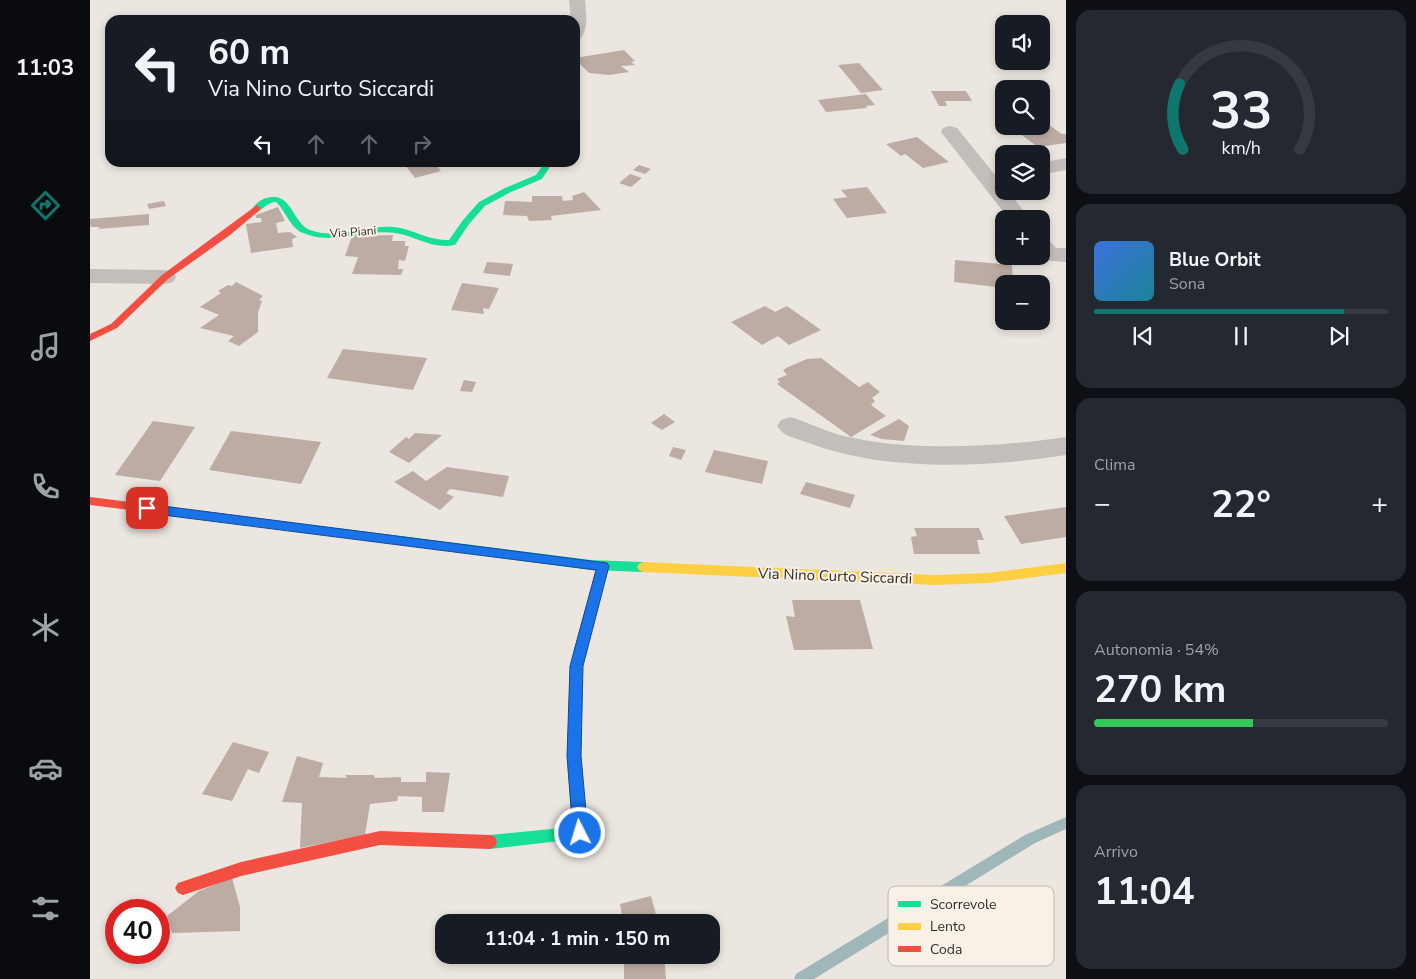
<!DOCTYPE html>
<html lang="it">
<meta charset="utf-8">
<style>
:root{--surface:#171b24;--page:#242831;--text:#f1f3f6;--muted:#9ea1a6;--line:#363941;--accent:#0f766e}
body{margin:0;font-family:"Nunito Sans",sans-serif;background:var(--page);color:var(--text);height:100vh;display:flex;flex-direction:column;font-size:19px;white-space:nowrap}
*{box-sizing:border-box;margin:0}
p{font-size:16px;color:var(--muted)}
.icon{flex:none;width:28px;height:28px;fill:none;stroke:currentColor;stroke-width:2;stroke-linecap:round;stroke-linejoin:round}
.map{position:relative;flex:1;overflow:hidden}
.panel{display:flex;flex-direction:column;gap:10px;padding:10px;background:#0d0f14;width:350px}
.panel>*{flex:none}
.guide{position:absolute;left:15px;top:15px;width:475px;height:152px;border-radius:15px;box-shadow:0 2px 8px #0003;background:#171b24;color:var(--text);overflow:hidden}
.buttons{position:absolute;left:905px;top:15px;display:grid;gap:10px}
.buttons a{display:grid;place-items:center;width:55px;height:55px;border-radius:10px;background:var(--surface);box-shadow:0 2px 8px #0003;font-size:25px}
.speed{position:absolute;left:15px;top:899px;display:flex;gap:10px;font-size:25px;font-weight:700;text-align:center}
.speed>*{display:grid;place-content:center;width:65px;height:65px;border-radius:50%;background:var(--surface);box-shadow:0 2px 8px #0003;line-height:1}
.speed .limit{border:8px solid #d22;background:#fff;color:#111}
.pin{position:absolute;display:grid;place-items:center;width:42px;height:42px;color:#fff;margin:-21px;border-radius:10px;box-shadow:0 2px 8px #0006}
.me{position:absolute;width:55px;margin:-28px;rotate:355deg;stroke-linejoin:round;filter:drop-shadow(0 0 4px #0008)}
.turn{display:flex;align-items:center;gap:18px;height:105px;padding:0 20px;font-size:22px}
.turn .icon{width:65px;height:65px;stroke-width:2.5}
.turn b{display:block;font-size:35px;line-height:42px}
.lanes{display:flex;align-items:center;height:48px;padding:0 20px;background:#0003;justify-content:center;gap:25px;direction:ltr}
.lanes .off{opacity:.35}
.big{font-size:38px;font-weight:700;line-height:1.1}
.panel .tile{flex:1;display:flex;flex-direction:column;justify-content:center;gap:8px;min-width:0;padding:0 18px;border-radius:15px;background:var(--page)}
.panel .dial{align-items:center;gap:0}
.dial svg{height:130px;overflow:visible;fill:none;stroke:var(--line);stroke-width:7;stroke-linecap:round;text-anchor:middle}
.dial text{fill:var(--text);stroke:none}
.song{display:flex;align-items:center;gap:15px}
.cover{width:60px;height:60px;border-radius:8px;background:linear-gradient(135deg,hsl(220 70% 55%),hsl(190 70% 35%))}
.played{height:5px;border-radius:2px;background:linear-gradient(90deg,var(--accent) 85%,var(--line) 85%)}
.keys{display:flex;justify-content:space-around;direction:ltr}
.heat{display:flex;justify-content:space-between;align-items:center;font-size:28px;direction:ltr}
.charge{height:8px;border-radius:4px;background:linear-gradient(90deg,#34c759 54%,var(--line) 0)}
.trip{position:absolute;left:345px;top:914px;width:285px;height:50px;border-radius:15px;background:var(--surface);box-shadow:0 2px 8px #0003;font-weight:700;line-height:50px;text-align:center}
main{display:flex;flex:1;min-height:0}
.menu{display:flex;flex-direction:column;width:90px;justify-content:space-around;align-items:center;background:#090b0e;color:var(--muted)}
.menu .icon{width:35px;height:35px}
.menu .current{color:var(--accent)}
.menu b{font-size:22px;color:var(--text)}
.map>svg:first-child{display:block}
.lines{fill:none;stroke-linecap:round;stroke-linejoin:round}
.stream{fill:#9fb7b9;fill-rule:evenodd}
.building{fill:#bcaca4}
.street{fill:#c3beb9;fill-rule:evenodd}
.fast{fill:#16e098;fill-rule:evenodd}
.slow{fill:#ffcf43;fill-rule:evenodd}
.jam{fill:#f24e42;fill-rule:evenodd}
.route{fill:#1a73e8;stroke:#114b97}
.labels{text-anchor:middle;stroke-width:4;stroke-linejoin:round;paint-order:stroke}
.far-street-label{font-size:12px;fill:#332c28;stroke:#f7f1e7}
.street-label{font-size:15px;fill:#332c28;stroke:#f7f1e7}
.key{fill:#f7f1e7;stroke:#bcb6ae;stroke-width:1}
.key-label{font-size:14px;fill:#332c28}
</style>
<main>
<nav class="menu">
<b>11:03</b>
<svg class="icon current" aria-label="directions" viewBox="0 0 24 24"><path d="M12 3l9 9-9 9-9-9zM9 14v-3h6M13 9l2 2-2 2"/></svg>
<svg class="icon" aria-label="music" viewBox="0 0 24 24"><path d="M9 18V5l10-2v13"/><circle cx="6" cy="18" r="3"/><circle cx="16" cy="16" r="3"/></svg>
<svg class="icon" aria-label="phone" viewBox="0 0 24 24"><path d="M5 4h4l2 5-3 2q2 4 5 5l2-3 5 2v4C11 20 4 13 5 4z"/></svg>
<svg class="icon" aria-label="climate" viewBox="0 0 24 24"><path d="M12 3v18M4 7l16 10M4 17L20 7"/></svg>
<svg class="icon" aria-label="car" viewBox="0 0 24 24"><path d="M5 17H2v-5l4-1 3-4h7l3 4 3 1v5h-3M9 17h6M6 11h13"/><circle cx="7" cy="17" r="2"/><circle cx="17" cy="17" r="2"/></svg>
<svg class="icon" aria-label="filters" viewBox="0 0 24 24"><path d="M4 7h16M4 17h16"/><circle cx="9" cy="7" r="2"/><circle cx="15" cy="17" r="2"/></svg>
</nav>
<div class="map">
<svg width="976" height="979" viewBox="0 0 976 979">
<rect width="100%" height="100%" fill="#ebe6e0"/>
<g class="lines">
<polygon class="stream" points="976,817 976,829 945,843 724,979 704,979 706,974 935,835"/>
</g>
<g class="building">
<polygon points="534,50 545,61 541,62 545,65 531,66 539,72 519,75 499,73 490,64 485,65 485,58"/>
<polygon points="769,63 793,90 771,93 748,65"/>
<polygon points="841,91 876,91 882,101 855,101 857,106 849,106"/>
<polygon points="776,94 785,105 776,106 777,108 736,112 728,100"/>
<polygon points="956,123 972,134 976,134 976,143 948,147 925,130 951,126 951,124"/>
<polygon points="827,137 859,162 833,168 815,154 811,156 796,144"/>
<polygon points="313,162 344,162 351,171 325,178"/>
<polygon points="549,165 561,169 555,174 543,170"/>
<polygon points="540,174 552,178 541,187 529,183"/>
<polygon points="777,187 797,213 757,218 743,199 757,197 751,190"/>
<polygon points="494,192 511,210 461,216 462,220 439,221 437,216 413,215 415,201 442,202 442,196 472,196 473,201 483,200 482,196"/>
<polygon points="74,201 76,206 59,209 57,204"/>
<polygon points="188,207 195,221 186,223 188,233 200,232 207,237 202,239 203,247 161,253 156,224 172,222 171,218 166,218 166,215"/>
<polygon points="59,214 59,225 8,229 10,227 1,227 0,224 0,219"/>
<polygon points="303,235 302,241 315,241 315,246 319,246 315,261 309,260 308,269 313,269 311,275 262,274 268,257 255,256 262,236"/>
<polygon points="865,260 922,265 923,284 914,284 914,288 864,282"/>
<polygon points="397,262 423,264 420,276 393,273"/>
<polygon points="146,282 173,296 169,300 172,301 168,312 168,332 149,346 138,341 144,336 110,328 129,315 110,307 131,293 128,291 138,285 142,286"/>
<polygon points="372,283 409,288 399,309 393,308 394,314 361,310"/>
<polygon points="675,306 685,312 697,306 731,330 699,345 688,336 672,345 641,322"/>
<polygon points="253,349 337,358 323,390 237,378"/>
<polygon points="731,358 769,387 778,382 790,392 782,398 785,401 781,405 796,416 761,437 687,384 690,382 687,379 697,375 693,370 698,367 717,359"/>
<polygon points="374,380 386,382 382,392 370,391"/>
<polygon points="574,414 585,422 572,430 561,423"/>
<polygon points="809,419 819,426 814,441 792,439 780,435"/>
<polygon points="63,421 105,427 70,481 25,475"/>
<polygon points="141,431 231,442 211,484 119,470"/>
<polygon points="325,433 352,435 319,463 299,452 316,437 319,439"/>
<polygon points="583,447 596,450 591,460 579,456"/>
<polygon points="624,450 678,461 672,484 615,472"/>
<polygon points="357,467 419,476 413,497 360,489 356,493 364,497 350,510 304,482 323,471 336,481"/>
<polygon points="716,482 765,495 760,508 710,494"/>
<polygon points="976,507 976,537 931,544 914,516"/>
<polygon points="824,528 889,528 894,540 887,540 890,554 824,554 821,537 827,536"/>
<polygon points="702,600 770,600 783,649 704,650 696,616 705,617"/>
<polygon points="143,742 179,752 169,773 158,769 142,801 112,794"/>
<polygon points="207,756 233,763 229,777 257,778 255,775 284,775 285,778 311,777 311,782 336,782 336,772 360,773 354,812 332,812 332,797 308,796 307,801 280,804 275,835 210,848 212,803 192,802"/>
<polygon points="142,878 150,907 150,931 82,933 77,916 109,891"/>
<polygon points="561,896 568,922 533,922 530,904"/>
<polygon points="534,955 574,955 576,979 534,979"/>
</g>
<g class="lines">
<g class="street">
<path d="M479 0H495C496 13 499 26 491 38L485 39V20H481Z"/>
<polygon points="860,126 867,128 914,186 914,191 918,191 940,219 919,219 851,132 853,128"/>
<polygon points="976,158 976,170 951,175 951,163"/>
<polygon points="951,239 959,240 966,248 976,248 976,262 952,260 949,256 951,256"/>
<polygon points="0,269 75,270 83,272 86,277 83,282 75,284 0,283"/>
<path d="M700 417C718 422 736 432 754 436 820 452 909 447 976 437V455C895 468 794 472 716 442 705 438 693 436 687 426L691 420Z"/>
</g>
<g class="fast">
<path d="M455 162H463L452 179 421 192 395 206 379 224 365 245C343 250 326 236 305 233 274 229 244 246 213 233 200 228 196 211 186 202 177 202 175 209 167 211L163 208C168 201 173 198 182 197 202 195 203 223 220 230 247 240 276 225 304 227 323 229 339 241 359 240L373 220 389 202 415 188 446 175Z"/>
<polygon points="207,523 501,560 553,562 557,564 559,567 557,570 553,572 501,570 207,531 203,530 201,527 203,524"/>
<polygon points="490,645 495,646 496,650 492,666 491,756 497,833 495,838 400,849 395,847 393,842 395,837 400,835 482,827 477,756 480,666 485,646"/>
</g>
<polygon class="slow" points="553,562 845,575 898,573 976,563 976,573 898,583 845,585 553,572 549,570 547,567 549,564"/>
<g class="jam">
<polygon points="167,205 171,208 170,210 140,235 78,279 27,328 0,341 0,334 21,324 72,275"/>
<polygon points="0,497 207,523 211,524 213,527 211,530 207,531 0,505"/>
<polygon points="513,561 517,563 519,566 496,650 495,654 490,655 485,654 484,650 507,566 509,563"/>
<polygon points="290,831 400,835 405,837 407,842 405,847 400,849 290,845 151,876 93,895 88,893 85,888 88,883 151,862"/>
</g>
</g>
<polygon class="route" points="57,504 517,563 519,566 493,666 491,756 498,833 495,838 490,840 485,838 483,833 477,756 480,666 506,570 57,513 51,508"/>
<g class="labels">
<g class="far-street-label">
<text transform="translate(263 232) rotate(-4)" y="4">Via Piani</text>
</g>
<g class="street-label">
<text transform="translate(745 576) rotate(2)" y="5">Via Nino Curto Siccardi</text>
</g>
</g>
<rect x="798" y="886" width="166" height="80" rx="8" class="key"/>
<rect x="808" y="901" width="23" height="6" fill="#16e098"/>
<rect x="808" y="923" width="23" height="7" fill="#ffcf43"/>
<rect x="808" y="946" width="23" height="6" fill="#f24e42"/>
<g class="key-label">
<text x="840" y="909">Scorrevole</text>
<text x="840" y="931">Lento</text>
<text x="840" y="954">Coda</text>
</g>
</svg>
<div class="buttons">
<a><svg class="icon" aria-label="sound" viewBox="0 0 24 24"><path d="M4 9h4l5-4v14l-5-4H4zM17 9q2 3 0 6"/></svg></a>
<a><svg class="icon" aria-label="search" viewBox="0 0 24 24"><circle cx="10" cy="10" r="6"/><path d="M15 15l6 6"/></svg></a>
<a><svg class="icon" aria-label="layers" viewBox="0 0 24 24"><path d="M12 4l9 5-9 5-9-5zM3 14l9 5 9-5"/></svg></a>
<a>+</a>
<a>−</a>
</div>
<div class="speed"><div class="limit">40</div></div>
<div class="pin" style="left:57px;top:508px;background:#d93025"><svg class="icon" aria-label="arrive" viewBox="0 0 24 24"><path d="M6 21V4h12l-3 4 3 4H6"/></svg></div>
<svg class="me" style="left:490px;top:833px" viewBox="-20 -20 40 40"><circle r="17" fill="#1a73e8" stroke="#fff" stroke-width="3"/><path d="M0-11L8 9 0 5-8 9z" fill="#fff"/></svg>
<div class="trip">11:04 · 1 min · 150 m</div>
<div class="guide">
<div class="turn"><svg class="icon" aria-label="left" viewBox="0 0 24 24"><path d="M17 20v-9H6M10 6l-5 5 5 5"/></svg><div><b>60 m</b>Via Nino Curto Siccardi</div></div>
<div class="lanes"><svg class="icon" aria-label="left" viewBox="0 0 24 24"><path d="M17 20v-9H6M10 6l-5 5 5 5"/></svg><svg class="icon off" aria-label="ahead" viewBox="0 0 24 24"><path d="M12 20V5M6 11l6-6 6 6"/></svg><svg class="icon off" aria-label="ahead" viewBox="0 0 24 24"><path d="M12 20V5M6 11l6-6 6 6"/></svg><svg class="icon off" aria-label="right" viewBox="0 0 24 24"><path d="M7 20v-9h11M14 6l5 5-5 5"/></svg></div>
</div>
</div>
<section class="panel">
<div class="tile dial"><svg viewBox="0 0 100 80">
<path d="M14 69A42 42 0 1 1 86 69"/>
<path d="M14 69A42 42 0 0 1 12 29" stroke="#0f766e"/>
<text x="50" y="56" font-size="32" font-weight="700">33</text>
<text x="50" y="72" font-size="11">km/h</text>
</svg></div>
<div class="tile">
<div class="song"><i class="cover"></i><div><b>Blue Orbit</b><p>Sona</p></div></div>
<div class="played"></div>
<div class="keys"><svg class="icon" aria-label="previous" viewBox="0 0 24 24"><path d="M18 5L8 12l10 7zM5 5v14"/></svg><svg class="icon" aria-label="pause" viewBox="0 0 24 24"><path d="M8 5v14M16 5v14"/></svg><svg class="icon" aria-label="next" viewBox="0 0 24 24"><path d="M6 5l10 7-10 7zM19 5v14"/></svg></div>
</div>
<div class="tile"><p>Clima</p>
<div class="heat"><a>−</a><b class="big">22°</b><a>+</a></div>
</div>
<div class="tile"><p>Autonomia · 54%</p><b class="big">270 km</b><div class="charge"></div></div>
<div class="tile"><p>Arrivo</p><b class="big">11:04</b></div>
</section>
</main>
